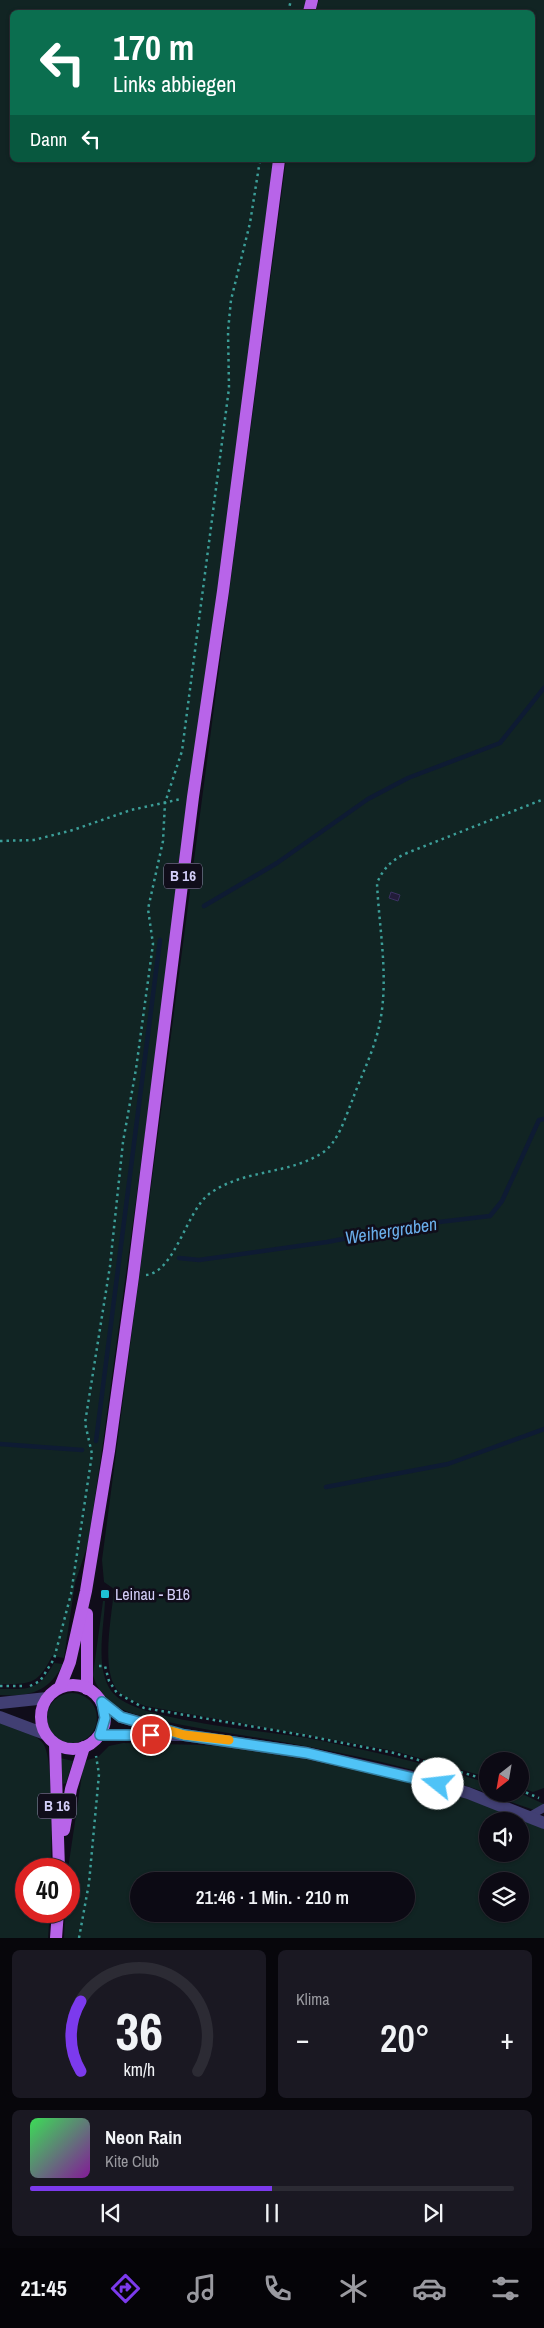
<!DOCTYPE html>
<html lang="de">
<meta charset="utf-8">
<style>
:root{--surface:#0c0a14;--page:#1a1822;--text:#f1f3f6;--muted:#9a9aa0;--line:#2c2b34;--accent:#7c3aed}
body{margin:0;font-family:"Archivo Narrow",sans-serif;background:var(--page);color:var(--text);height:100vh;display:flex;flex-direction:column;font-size:19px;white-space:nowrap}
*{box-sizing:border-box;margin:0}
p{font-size:16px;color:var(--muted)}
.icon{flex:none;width:28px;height:28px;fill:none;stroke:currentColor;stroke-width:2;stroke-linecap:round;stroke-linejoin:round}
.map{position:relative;height:1938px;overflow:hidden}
.sheet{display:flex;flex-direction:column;gap:12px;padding:12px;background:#07060b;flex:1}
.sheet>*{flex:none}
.top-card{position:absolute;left:10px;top:10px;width:525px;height:152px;border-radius:8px;box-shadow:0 1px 4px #0004,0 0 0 1px var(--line);background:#0b6e4f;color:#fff;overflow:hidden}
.needle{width:32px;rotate:211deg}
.fabs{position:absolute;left:479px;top:1752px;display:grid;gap:10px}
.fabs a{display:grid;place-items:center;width:50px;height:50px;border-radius:50%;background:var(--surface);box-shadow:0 1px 4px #0004,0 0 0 1px var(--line);font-size:25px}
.speed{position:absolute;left:15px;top:1858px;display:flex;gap:10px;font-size:25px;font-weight:700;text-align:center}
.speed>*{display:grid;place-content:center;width:65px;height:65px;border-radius:50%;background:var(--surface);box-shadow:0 1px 4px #0004,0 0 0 1px var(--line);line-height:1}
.speed .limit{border:8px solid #d22;background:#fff;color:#111}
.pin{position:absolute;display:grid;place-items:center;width:42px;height:42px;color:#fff;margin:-21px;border:2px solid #fff;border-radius:50%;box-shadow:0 1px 5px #0007}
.me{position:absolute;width:55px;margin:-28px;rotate:286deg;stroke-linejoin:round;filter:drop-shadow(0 0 4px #0008)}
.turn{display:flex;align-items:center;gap:18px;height:105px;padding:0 20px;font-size:22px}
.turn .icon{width:65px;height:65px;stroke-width:2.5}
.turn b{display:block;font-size:35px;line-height:42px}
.then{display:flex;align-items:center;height:48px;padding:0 20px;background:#0003;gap:10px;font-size:19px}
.big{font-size:38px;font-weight:600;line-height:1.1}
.sheet .tile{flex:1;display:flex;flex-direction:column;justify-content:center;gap:8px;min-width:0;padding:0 18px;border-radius:8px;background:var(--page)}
.sheet .dial{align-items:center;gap:0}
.dial svg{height:130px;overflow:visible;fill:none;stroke:var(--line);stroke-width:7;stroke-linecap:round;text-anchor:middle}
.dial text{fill:var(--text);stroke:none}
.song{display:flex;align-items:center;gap:15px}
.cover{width:60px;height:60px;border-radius:8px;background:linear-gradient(135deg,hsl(130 70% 55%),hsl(290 70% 35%))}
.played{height:5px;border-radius:2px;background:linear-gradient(90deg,var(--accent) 50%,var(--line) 50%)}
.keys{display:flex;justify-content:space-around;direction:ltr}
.heat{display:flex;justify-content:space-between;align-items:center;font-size:28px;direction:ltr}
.sheet .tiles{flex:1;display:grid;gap:12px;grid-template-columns:1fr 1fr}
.tile:last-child{grid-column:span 2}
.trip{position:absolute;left:130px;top:1872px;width:285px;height:50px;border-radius:25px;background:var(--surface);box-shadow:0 1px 4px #0004,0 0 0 1px var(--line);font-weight:600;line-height:50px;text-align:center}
.menu{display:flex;height:80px;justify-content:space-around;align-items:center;background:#050408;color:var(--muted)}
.menu .icon{width:35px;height:35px}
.menu .current{color:var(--accent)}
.menu b{font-size:22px;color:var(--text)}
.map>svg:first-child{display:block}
.green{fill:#112423;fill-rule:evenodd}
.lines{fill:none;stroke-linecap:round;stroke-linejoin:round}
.stream{stroke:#0e1b33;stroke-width:4.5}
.building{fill:#221c39;stroke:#3b3162}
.path{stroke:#3c9e98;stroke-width:2.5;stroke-dasharray:2.5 4;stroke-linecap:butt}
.service{stroke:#413f73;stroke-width:8}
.minor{stroke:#413f73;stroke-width:12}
.tertiary{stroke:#413f73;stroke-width:12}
.primary{stroke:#b864e9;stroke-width:12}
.route-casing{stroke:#337fa1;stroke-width:12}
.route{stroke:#4fc3f7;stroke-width:9}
.slow{stroke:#f59e0b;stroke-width:9}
.poi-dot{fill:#1ec1d4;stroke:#100d1a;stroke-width:2}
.labels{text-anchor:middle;stroke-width:5;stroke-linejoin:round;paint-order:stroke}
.shield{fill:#100d1a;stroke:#9894b5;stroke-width:1}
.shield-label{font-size:15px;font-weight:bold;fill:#d3cef8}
.poi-label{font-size:16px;fill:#d3cef8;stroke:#100d1a;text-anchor:start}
.water-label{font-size:18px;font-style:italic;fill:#6aaeea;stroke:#100d1a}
</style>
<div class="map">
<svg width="544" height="1938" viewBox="0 0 544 1938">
<rect width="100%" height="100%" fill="#100d1a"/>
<g class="green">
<path d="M0 0H307L303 12H12V160H274L219 590 102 1450 88 1544 75 1583 64 1658 52 1656C38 1685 30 1684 0 1684Z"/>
<path d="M319 0H544V1788L533 1792 520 1787V1761H488L487 1777 394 1751 145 1706C136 1702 124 1698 118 1691 100 1670 112 1616 114 1589L104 1582 102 1560 286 160H532V12H315Z"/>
<path d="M103 1601H105C104 1629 93 1675 116 1696 142 1721 266 1731 307 1738 368 1750 429 1764 487 1783V1793C429 1772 365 1757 304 1746 255 1736 206 1731 158 1720 145 1717 129 1714 118 1707 106 1700 96 1688 93 1675Z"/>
<path d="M54 1663 63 1664C49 1692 29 1697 0 1695V1689C30 1689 38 1691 54 1663Z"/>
<circle cx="72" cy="1718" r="25"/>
<path d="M0 1722C13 1727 32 1731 42 1742 55 1755 51 1846 51 1869H26V1911H50L48 1938H0Z"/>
<path d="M123 1743C155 1744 187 1744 218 1746 289 1751 362 1768 430 1788 469 1799 508 1811 544 1829V1938H64L65 1911H69L68 1869 84 1761 98 1757 109 1746ZM488 1821H520V1854H488ZM139 1881H406V1914H139ZM488 1881H520V1914H488Z"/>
<polygon points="60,1758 73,1761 66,1783 63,1784"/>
<polygon points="520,1793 544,1804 534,1810 488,1794"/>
</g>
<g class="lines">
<g class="stream">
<polyline points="204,906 277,863 368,799 408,778 500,743 544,688"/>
<polyline points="179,1258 199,1260 327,1242 422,1224 490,1216 502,1201 539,1120 544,1119"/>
<polyline points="96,1441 160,940"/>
<polyline points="0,1444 82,1450"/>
<polyline points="326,1487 448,1464 544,1429"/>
</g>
</g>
<polygon class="building" points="391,892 400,895 398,901 389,898"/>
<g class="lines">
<g class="path">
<polyline points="288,12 291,0"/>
<polyline points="0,841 34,840 73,830 131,810 181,799"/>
<path d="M146 1275C175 1272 186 1212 209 1194 243 1169 288 1175 322 1153 338 1143 345 1118 352 1101 361 1076 375 1049 380 1022 389 977 379 928 377 883 384 867 392 860 407 853L544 799"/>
<polyline points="99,1666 105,1666 109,1681 117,1693 144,1708 308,1736 394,1753 488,1780"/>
<polyline points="0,1686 22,1686"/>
<polyline points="30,1686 40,1681 54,1659 71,1594 92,1454 85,1423 110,1266 123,1142 136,1069 153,944 148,909 163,841 165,803 182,751 229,388 228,331 231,300 250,223 260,160"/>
<polyline points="520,1790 539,1798"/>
<polyline points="79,1938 89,1883 99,1774 96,1756"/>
</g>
<polyline class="service" points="530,1816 544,1808"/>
<g class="minor">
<polyline points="0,1703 47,1698"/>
<polyline points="0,1717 45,1734"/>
</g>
<g class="tertiary">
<polyline points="101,1702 121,1717 169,1731"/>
<polyline points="100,1735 184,1735 307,1753 408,1776 468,1793 544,1823"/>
</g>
<g class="primary">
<polyline points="309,12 312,0"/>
<polyline points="87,1614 87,1689"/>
<circle cx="73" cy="1717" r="32"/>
<polyline points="60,1687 70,1662 86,1591 109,1451 133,1277 193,797 223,591 279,160"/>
<polyline points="55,1744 59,1869"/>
<polyline points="64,1830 71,1789 84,1747"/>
<polyline points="56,1938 58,1911"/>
</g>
</g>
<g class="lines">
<defs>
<polyline id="route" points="151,1735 100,1735 105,1718 102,1702 121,1717 184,1735 307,1753 438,1784"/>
</defs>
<use href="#route" class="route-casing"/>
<use href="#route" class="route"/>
<polyline class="slow" points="144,1723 184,1735 229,1740"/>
</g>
<rect class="poi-dot" x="100" y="1589" width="10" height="10" rx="2.5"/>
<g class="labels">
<g class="shield">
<rect x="164" y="863.5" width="38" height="25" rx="4"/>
<rect x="38" y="1793.5" width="38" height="25" rx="4"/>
</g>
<g class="shield-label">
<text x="183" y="881">B 16</text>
<text x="57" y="1811">B 16</text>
</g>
<g class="poi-label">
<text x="115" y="1600">Leinau - B16</text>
</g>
<g class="water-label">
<text transform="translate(391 1231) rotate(-9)" y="6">Weihergraben</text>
</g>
</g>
</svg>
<div class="fabs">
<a><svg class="needle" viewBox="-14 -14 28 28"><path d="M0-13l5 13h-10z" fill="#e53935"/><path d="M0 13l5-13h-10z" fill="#9a9aa0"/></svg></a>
<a><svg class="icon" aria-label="sound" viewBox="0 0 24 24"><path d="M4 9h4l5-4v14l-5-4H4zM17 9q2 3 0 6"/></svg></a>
<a><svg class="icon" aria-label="layers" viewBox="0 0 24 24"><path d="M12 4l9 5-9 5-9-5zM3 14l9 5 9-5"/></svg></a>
</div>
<div class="speed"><div class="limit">40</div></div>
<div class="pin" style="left:151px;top:1735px;background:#d93025"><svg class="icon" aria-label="arrive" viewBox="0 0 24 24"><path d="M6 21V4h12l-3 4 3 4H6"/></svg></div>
<svg class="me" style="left:438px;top:1784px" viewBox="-20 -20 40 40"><circle r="19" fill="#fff"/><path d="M0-13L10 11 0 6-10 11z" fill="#4fc3f7"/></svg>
<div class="trip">21:46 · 1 Min. · 210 m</div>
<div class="top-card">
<div class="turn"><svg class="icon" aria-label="left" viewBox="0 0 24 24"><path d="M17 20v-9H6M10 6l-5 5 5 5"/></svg><div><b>170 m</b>Links abbiegen</div></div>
<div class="then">Dann<svg class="icon" aria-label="left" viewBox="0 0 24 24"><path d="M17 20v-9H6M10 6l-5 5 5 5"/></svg></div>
</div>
</div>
<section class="sheet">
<div class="tiles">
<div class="tile dial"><svg viewBox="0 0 100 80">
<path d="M14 69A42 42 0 1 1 86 69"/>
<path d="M14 69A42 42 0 0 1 14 26" stroke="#7c3aed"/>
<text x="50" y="56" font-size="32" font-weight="700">36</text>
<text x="50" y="72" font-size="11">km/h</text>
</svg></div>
<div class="tile"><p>Klima</p>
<div class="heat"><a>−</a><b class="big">20°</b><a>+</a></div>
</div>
<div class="tile">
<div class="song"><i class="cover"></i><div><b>Neon Rain</b><p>Kite Club</p></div></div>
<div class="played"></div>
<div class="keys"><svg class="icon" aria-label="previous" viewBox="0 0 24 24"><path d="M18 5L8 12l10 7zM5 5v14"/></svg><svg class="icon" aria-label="pause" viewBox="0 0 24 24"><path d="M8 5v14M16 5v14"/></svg><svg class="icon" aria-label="next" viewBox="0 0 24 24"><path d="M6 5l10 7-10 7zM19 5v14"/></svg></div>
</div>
</div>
</section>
<nav class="menu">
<b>21:45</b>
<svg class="icon current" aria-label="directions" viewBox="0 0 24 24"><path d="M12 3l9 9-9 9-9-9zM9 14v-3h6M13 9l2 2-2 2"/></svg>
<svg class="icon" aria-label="music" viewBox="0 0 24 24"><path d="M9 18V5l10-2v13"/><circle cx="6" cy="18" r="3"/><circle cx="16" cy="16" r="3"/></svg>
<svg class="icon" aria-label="phone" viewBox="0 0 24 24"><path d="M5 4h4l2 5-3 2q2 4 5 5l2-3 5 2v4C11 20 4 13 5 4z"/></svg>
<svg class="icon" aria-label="climate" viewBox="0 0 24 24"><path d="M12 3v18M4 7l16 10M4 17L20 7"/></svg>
<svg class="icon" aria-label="car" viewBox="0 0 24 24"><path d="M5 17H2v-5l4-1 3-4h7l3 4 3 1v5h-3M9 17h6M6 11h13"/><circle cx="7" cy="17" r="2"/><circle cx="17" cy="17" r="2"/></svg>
<svg class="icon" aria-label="filters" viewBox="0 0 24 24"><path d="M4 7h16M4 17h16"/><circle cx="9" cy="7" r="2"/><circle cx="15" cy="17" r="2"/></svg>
</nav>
